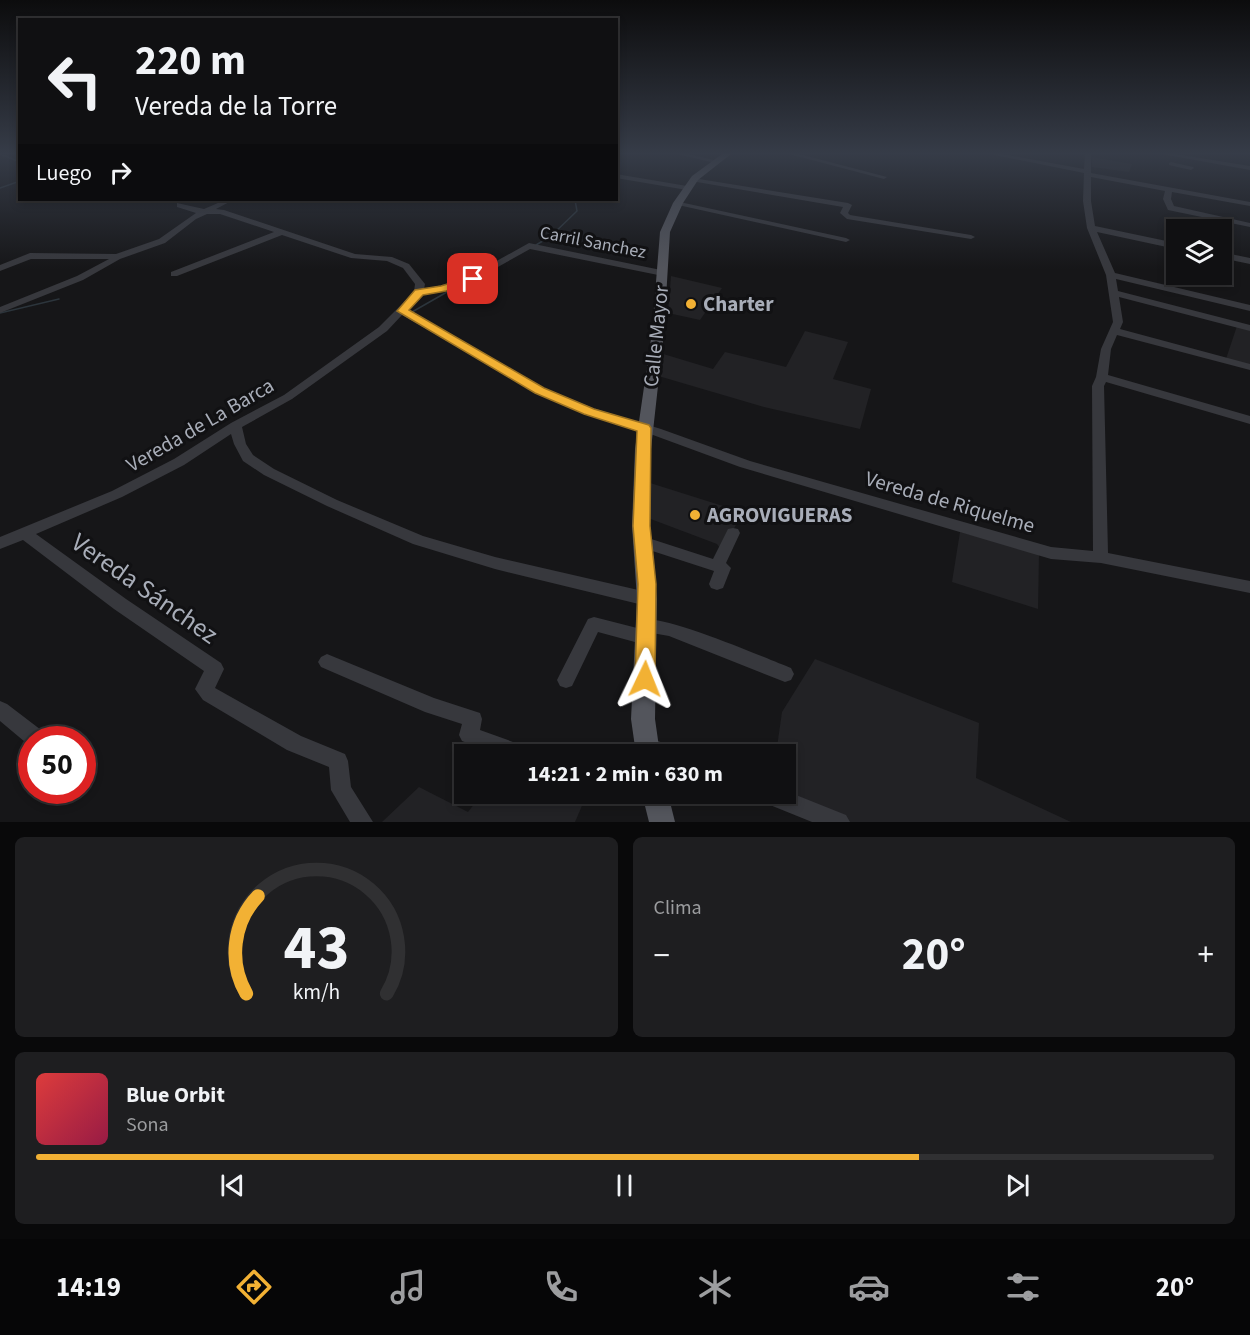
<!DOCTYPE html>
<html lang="es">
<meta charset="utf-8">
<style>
:root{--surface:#101012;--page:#1e1e20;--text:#f1f3f6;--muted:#9c9d9f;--line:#303032;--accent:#f2b134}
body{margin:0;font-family:"Source Sans 3",sans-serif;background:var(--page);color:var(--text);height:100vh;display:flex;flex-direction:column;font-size:22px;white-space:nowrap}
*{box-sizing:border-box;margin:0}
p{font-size:20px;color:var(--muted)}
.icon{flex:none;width:33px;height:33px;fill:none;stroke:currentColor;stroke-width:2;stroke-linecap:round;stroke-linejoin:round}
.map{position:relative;height:822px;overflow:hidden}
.panel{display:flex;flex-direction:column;gap:15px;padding:15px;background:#09090a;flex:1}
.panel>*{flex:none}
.hud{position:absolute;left:18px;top:18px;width:600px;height:183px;border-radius:0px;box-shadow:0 3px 9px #0003,0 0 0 2px var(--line);background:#101012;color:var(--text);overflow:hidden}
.fabs{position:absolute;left:1166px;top:219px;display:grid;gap:12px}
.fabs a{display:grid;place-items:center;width:66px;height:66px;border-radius:0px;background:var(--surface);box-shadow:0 3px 9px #0003,0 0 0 2px var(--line);font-size:30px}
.speed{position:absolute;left:18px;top:726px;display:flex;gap:12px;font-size:30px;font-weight:700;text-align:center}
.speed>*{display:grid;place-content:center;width:78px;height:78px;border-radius:50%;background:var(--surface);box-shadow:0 3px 9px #0003,0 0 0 2px var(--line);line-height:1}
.speed .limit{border:9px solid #d22;background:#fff;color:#111}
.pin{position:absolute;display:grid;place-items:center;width:51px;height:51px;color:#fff;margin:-26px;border-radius:12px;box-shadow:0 3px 9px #0006}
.me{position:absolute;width:66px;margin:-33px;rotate:2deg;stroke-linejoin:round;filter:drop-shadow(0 0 4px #0008)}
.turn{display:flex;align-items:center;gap:21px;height:126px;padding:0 18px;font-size:27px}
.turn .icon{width:78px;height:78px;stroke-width:2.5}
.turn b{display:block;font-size:42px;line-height:51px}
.then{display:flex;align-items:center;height:57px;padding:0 18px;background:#0003;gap:12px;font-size:22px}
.big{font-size:45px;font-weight:700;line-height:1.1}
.panel .tile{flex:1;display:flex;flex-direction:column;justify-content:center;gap:9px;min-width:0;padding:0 21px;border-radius:9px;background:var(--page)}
.panel .dial{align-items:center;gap:0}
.dial svg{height:156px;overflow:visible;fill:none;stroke:var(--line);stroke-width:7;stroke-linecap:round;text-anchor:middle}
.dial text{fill:var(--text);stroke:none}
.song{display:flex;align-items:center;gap:18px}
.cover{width:72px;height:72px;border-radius:9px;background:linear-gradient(135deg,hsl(0 70% 55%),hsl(340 70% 35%))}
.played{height:6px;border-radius:3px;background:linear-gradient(90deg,var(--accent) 75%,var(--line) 75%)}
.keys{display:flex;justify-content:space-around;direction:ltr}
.heat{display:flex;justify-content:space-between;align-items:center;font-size:33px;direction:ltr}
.panel .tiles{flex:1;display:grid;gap:15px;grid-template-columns:1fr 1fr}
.tile:last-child{grid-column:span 2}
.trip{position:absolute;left:454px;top:744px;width:342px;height:60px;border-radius:0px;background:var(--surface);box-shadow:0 3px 9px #0003,0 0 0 2px var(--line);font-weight:700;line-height:60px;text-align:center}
.tab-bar{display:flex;height:96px;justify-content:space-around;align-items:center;background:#060607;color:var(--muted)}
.tab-bar .icon{width:42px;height:42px}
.tab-bar .on{color:var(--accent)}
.tab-bar b{font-size:27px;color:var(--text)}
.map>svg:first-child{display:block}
.built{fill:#222225}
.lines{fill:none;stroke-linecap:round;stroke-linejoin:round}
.stream{stroke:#2c353c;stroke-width:1.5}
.minor{fill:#37383d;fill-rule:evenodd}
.major{fill:#53555c;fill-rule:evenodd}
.route{fill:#f2b134;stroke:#9d7322;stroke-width:1.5}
.poi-dot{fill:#f2b134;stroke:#111113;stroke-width:2}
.labels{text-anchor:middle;stroke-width:6;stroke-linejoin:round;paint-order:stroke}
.far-street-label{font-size:18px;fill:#a8adb8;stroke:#111113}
.poi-label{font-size:21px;font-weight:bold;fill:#a8adb8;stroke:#111113;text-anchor:start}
.street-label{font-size:21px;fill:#a8adb8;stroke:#111113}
.near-street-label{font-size:26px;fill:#a8adb8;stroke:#111113}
</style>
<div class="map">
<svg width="1250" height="822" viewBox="0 0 1250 822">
<rect width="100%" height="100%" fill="#161618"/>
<g class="built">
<polygon points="1092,157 1132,164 1129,172 1092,167"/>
<polygon points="671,276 722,288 700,320 668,313"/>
<polygon points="1237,326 1250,329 1250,365 1226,359"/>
<polygon points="805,331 848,342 833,379 871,389 860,429 764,407 655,375 660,353 713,369 725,352 786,367"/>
<polygon points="647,482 742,512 723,552 717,544 648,518"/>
<polygon points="960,532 1039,553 1038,609 952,582"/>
<polygon points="815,659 979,723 976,778 1071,822 817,822 770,803 771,794 786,794 786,754 776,754 782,712"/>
<polygon points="419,787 468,812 482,794 587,794 575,822 382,822"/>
</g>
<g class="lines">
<g class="stream">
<polyline points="0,154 20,162"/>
<polyline points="0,188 20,181"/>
<polyline points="536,245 551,236 577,211 575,200"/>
<polyline points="412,312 447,292"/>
<polyline points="0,313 59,299"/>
</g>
<g class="minor">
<polygon points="677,154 688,154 718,161 715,163"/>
<polygon points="789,154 799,154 887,177 884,179"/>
<polygon points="990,154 1002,154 1084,169 1085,154 1091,154 1091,173 1250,202 1250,206 1172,192 1171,199 1174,206 1250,223 1250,227 1168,210 1163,199 1165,191 1091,177 1091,201 1095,226 1176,243 1176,249 1097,232 1115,273 1250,305 1250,311 1116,279 1118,291 1250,325 1250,331 1119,297 1123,322 1120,329 1250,364 1250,370 1117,335 1111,349 1108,375 1250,416 1250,424 1106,382 1104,386 1108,553 1250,581 1250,593 1101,563 1051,559 740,467 653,435 585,414 536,392 402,315 387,331 292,399 242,427 246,444 253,455 274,469 337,500 423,536 495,557 647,592 653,594 655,599 653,604 647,606 495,569 413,544 327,506 264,475 243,461 234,444 231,434 184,465 122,497 36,534 126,599 221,663 224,669 215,688 301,736 345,754 348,761 351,787 373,822 350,822 331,790 329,767 287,750 203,700 195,689 204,671 114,609 23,540 0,549 0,537 112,491 174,459 231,423 284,395 379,327 414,292 415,284 403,268 387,261 351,258 282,235 177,276 171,276 171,272 274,232 220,214 207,214 196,219 165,243 120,259 83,280 0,313 0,307 77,276 109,259 31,259 0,271 0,265 30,253 116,254 159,239 196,213 177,207 177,203 204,209 225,200 233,200 216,209 224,210 355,254 392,257 409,264 425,284 424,289 446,284 473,274 529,243 666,271 667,273 663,276 530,249 480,277 452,288 422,295 407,310 544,388 593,408 661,429 750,461 1051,547 1093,551 1092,386 1096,377 1101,349 1113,322 1106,275 1087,228 1083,201 1084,173"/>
<polygon points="1162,154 1175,154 1250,166 1250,170"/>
<polygon points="1171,162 1193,167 1194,168 1191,170 1169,165 1169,163"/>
<polygon points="616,174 687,186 691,188 687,190 616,178"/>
<polygon points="693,178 848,203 852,205 848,213 850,215 971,235 975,237 971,239 847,219 840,213 843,207 691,181 691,179"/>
<polygon points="675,201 846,238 850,240 846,242 678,205 674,203"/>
<polygon points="1221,252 1250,258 1250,264 1221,258"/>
<polygon points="733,528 738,529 740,533 726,563 731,568 723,588 717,590 711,588 709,584 714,571 637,546 635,542 637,538 642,536 713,559 728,529"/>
<path d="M594 617 641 629 639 625 641 620C662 613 765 658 791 668L794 674 791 680 785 682 669 636 652 633 654 638 652 643 646 645 598 632 572 686 566 688 560 686 557 680 560 674 588 619Z"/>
<polygon points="327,654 434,698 480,713 482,719 480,730 527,747 530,754 496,754 462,741 459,735 462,724 425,712 321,667 318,662 321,657"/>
<polygon points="0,701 7,704 45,733 47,740 32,740 31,747 0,721"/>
<polygon points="646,737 675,747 678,754 644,754 639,753 636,746 639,739"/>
<polygon points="786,791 846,815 850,822 812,822 760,801 757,794 786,794"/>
</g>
<g class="major">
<polygon points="722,154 731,154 698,180 683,203 670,232 664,332 651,449 650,526 657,599 655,719 660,754 636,754 631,719 637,599 632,526 635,449 652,332 660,232 673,203 692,176"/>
<polygon points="642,794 668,794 675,822 649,822"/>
</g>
</g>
<linearGradient id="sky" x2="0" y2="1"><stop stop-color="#0c0c0d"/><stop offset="0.57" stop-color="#363c48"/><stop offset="1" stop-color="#363c48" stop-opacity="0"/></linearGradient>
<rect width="1250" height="269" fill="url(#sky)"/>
<polygon class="route" points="473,276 476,277 476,281 446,291 423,295 409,310 544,388 594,409 649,425 651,428 650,526 656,584 655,679 652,685 645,688 638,685 635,679 638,584 633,526 637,431 584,414 535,393 397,311 415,290 441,286"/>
<g class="poi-dot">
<circle cx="691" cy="304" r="6"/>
<circle cx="695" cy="515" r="6"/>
</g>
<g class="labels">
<g class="far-street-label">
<text transform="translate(593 242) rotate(11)" y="6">Carril Sanchez</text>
</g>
<g class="poi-label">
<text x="703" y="311">Charter</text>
<text x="707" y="522">AGROVIGUERAS</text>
</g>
<g class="street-label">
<text transform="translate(656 336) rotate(-84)" y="7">Calle Mayor</text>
<text transform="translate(200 425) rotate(-30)" y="7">Vereda de La Barca</text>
<text transform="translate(950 502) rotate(16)" y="7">Vereda de Riquelme</text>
</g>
<g class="near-street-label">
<text transform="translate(145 588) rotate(35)" y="9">Vereda Sánchez</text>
</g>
</g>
</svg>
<div class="fabs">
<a><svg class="icon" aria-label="layers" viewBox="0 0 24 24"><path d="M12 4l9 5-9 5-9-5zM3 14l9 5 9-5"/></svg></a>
</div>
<div class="speed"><div class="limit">50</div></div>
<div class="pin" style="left:473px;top:279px;background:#d93025"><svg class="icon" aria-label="arrive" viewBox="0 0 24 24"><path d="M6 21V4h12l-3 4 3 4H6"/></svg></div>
<svg class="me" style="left:645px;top:679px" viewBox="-20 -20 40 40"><path d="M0-17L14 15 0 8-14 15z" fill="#f2b134" stroke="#fff" stroke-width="4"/></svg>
<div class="trip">14:21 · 2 min · 630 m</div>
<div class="hud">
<div class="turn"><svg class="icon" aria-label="left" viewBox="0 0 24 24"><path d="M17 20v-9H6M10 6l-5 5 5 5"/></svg><div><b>220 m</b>Vereda de la Torre</div></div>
<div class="then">Luego<svg class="icon" aria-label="right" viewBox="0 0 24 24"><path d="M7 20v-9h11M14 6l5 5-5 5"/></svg></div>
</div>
</div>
<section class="panel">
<div class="tiles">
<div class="tile dial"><svg viewBox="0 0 100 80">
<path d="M14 69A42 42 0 1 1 86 69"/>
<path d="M14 69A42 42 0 0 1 20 19" stroke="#f2b134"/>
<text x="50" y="56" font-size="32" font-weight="700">43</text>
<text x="50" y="72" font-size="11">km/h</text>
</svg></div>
<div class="tile"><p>Clima</p>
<div class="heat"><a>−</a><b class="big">20°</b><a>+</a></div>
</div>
<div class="tile">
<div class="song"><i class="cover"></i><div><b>Blue Orbit</b><p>Sona</p></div></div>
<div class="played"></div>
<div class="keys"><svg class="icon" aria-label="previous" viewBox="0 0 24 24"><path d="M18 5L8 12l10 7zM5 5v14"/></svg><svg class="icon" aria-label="pause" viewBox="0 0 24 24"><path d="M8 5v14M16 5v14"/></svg><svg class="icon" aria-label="next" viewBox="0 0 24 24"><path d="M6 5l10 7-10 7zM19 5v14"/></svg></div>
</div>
</div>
</section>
<nav class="tab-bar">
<b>14:19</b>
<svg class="icon on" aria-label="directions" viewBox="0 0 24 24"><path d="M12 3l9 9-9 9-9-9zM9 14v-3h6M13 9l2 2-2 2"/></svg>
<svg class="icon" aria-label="music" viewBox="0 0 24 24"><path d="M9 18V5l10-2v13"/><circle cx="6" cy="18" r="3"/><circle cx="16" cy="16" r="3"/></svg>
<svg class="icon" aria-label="phone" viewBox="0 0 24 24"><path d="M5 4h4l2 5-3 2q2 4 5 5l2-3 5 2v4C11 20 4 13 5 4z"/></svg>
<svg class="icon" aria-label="climate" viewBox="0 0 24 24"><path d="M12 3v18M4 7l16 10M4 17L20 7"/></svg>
<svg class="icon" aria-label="car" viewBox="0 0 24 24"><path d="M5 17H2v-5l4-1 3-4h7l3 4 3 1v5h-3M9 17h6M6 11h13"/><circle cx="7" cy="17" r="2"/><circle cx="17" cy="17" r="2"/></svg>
<svg class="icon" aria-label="filters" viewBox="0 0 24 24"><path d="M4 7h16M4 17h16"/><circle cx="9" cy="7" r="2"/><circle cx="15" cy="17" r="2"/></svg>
<b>20°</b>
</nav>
